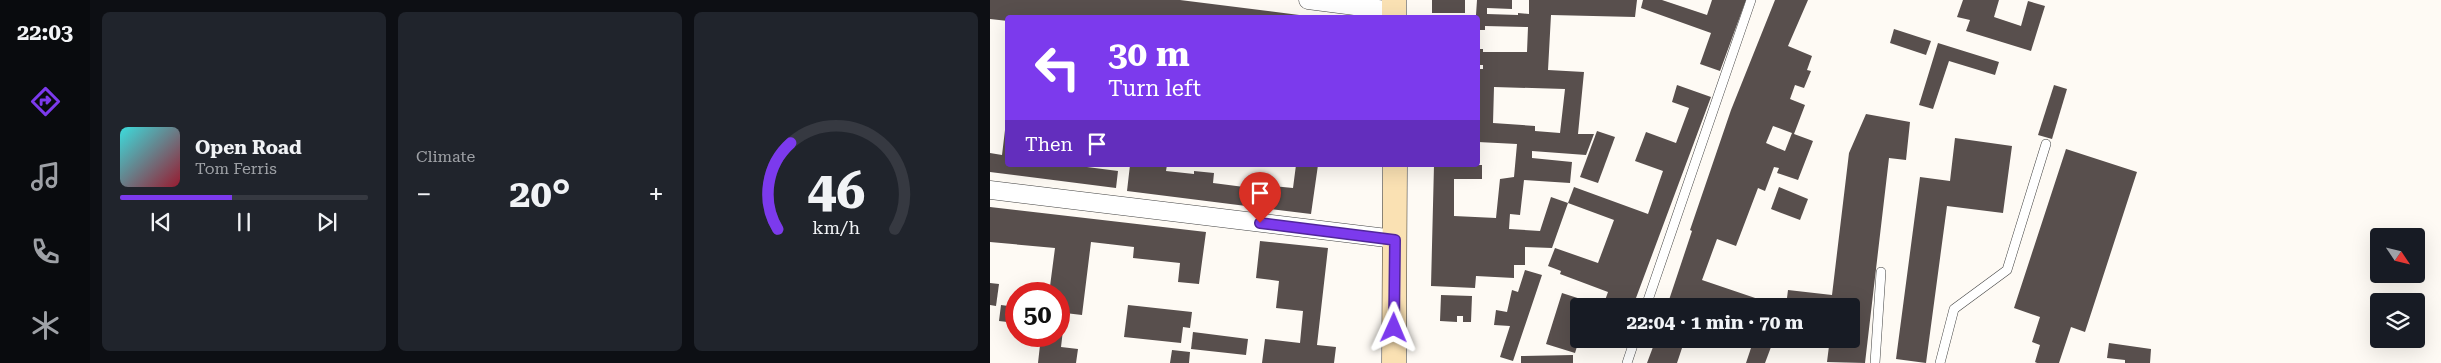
<!DOCTYPE html>
<meta charset="utf-8">
<style>
:root{--surface:#171b24;--page:#20242c;--text:#f1f3f6;--muted:#9ea1a6;--line:#363941;--accent:#7c3aed}
body{margin:0;font-family:"Roboto Serif",serif;background:var(--page);color:var(--text);height:100vh;display:flex;flex-direction:column;font-size:19px;white-space:nowrap}
*{box-sizing:border-box;margin:0}
p{font-size:16px;color:var(--muted)}
.icon{flex:none;width:28px;height:28px;fill:none;stroke:currentColor;stroke-width:2;stroke-linecap:round;stroke-linejoin:round}
.map{position:relative;flex:1;overflow:hidden}
.drawer{display:flex;flex-direction:column;gap:12px;padding:12px;background:#0d0f14;width:900px}
.drawer>*{flex:none}
.banner{position:absolute;left:15px;top:15px;width:475px;height:152px;border-radius:5px;box-shadow:0 5px 20px #0002;background:#7c3aed;color:#fff;overflow:hidden}
.needle{width:32px;rotate:125deg}
.fabs{position:absolute;left:1380px;top:228px;display:grid;gap:10px}
.fabs a{display:grid;place-items:center;width:55px;height:55px;border-radius:5px;background:var(--surface);box-shadow:0 5px 20px #0002;font-size:25px}
.speed{position:absolute;left:15px;top:282px;display:flex;gap:10px;font-size:25px;font-weight:700;text-align:center}
.speed>*{display:grid;place-content:center;width:65px;height:65px;border-radius:50%;background:var(--surface);box-shadow:0 5px 20px #0002;line-height:1}
.speed .limit{border:8px solid #d22;background:#fff;color:#111}
.pin{position:absolute;display:grid;place-items:center;width:42px;height:42px;color:#fff;margin:-51px -21px;border-radius:50% 50% 50% 0;rotate:-45deg;box-shadow:0 0 5px #0007}
.pin .icon{rotate:45deg}
.me{position:absolute;width:55px;margin:-28px;rotate:1deg;stroke-linejoin:round;filter:drop-shadow(0 0 4px #0008)}
.turn{display:flex;align-items:center;gap:18px;height:105px;padding:0 20px;font-size:22px}
.turn .icon{width:65px;height:65px;stroke-width:2.5}
.turn b{display:block;font-size:35px;line-height:42px}
.then{display:flex;align-items:center;height:48px;padding:0 20px;background:#0003;gap:10px;font-size:19px}
.big{font-size:38px;font-weight:700;line-height:1.1}
.drawer .card{flex:1;display:flex;flex-direction:column;justify-content:center;gap:8px;min-width:0;padding:0 18px;border-radius:8px;background:var(--page)}
.drawer .dial{align-items:center;gap:0}
.dial svg{height:130px;overflow:visible;fill:none;stroke:var(--line);stroke-width:7;stroke-linecap:round;text-anchor:middle}
.dial text{fill:var(--text);stroke:none}
.song{display:flex;align-items:center;gap:15px}
.cover{width:60px;height:60px;border-radius:8px;background:linear-gradient(135deg,hsl(180 70% 55%),hsl(350 70% 35%))}
.played{height:5px;border-radius:2px;background:linear-gradient(90deg,var(--accent) 45%,var(--line) 45%)}
.keys{display:flex;justify-content:space-around;direction:ltr}
.heat{display:flex;justify-content:space-between;align-items:center;font-size:28px;direction:ltr}
.drawer .tiles{flex:1;display:grid;gap:12px;grid-template-columns:repeat(3,1fr)}
.trip{position:absolute;left:580px;top:298px;width:290px;height:50px;border-radius:5px;background:var(--surface);box-shadow:0 5px 20px #0002;font-weight:700;line-height:50px;text-align:center}
main{display:flex;flex:1;min-height:0}
.menu{display:flex;flex-direction:column;width:90px;justify-content:space-around;align-items:center;background:#090b0e;color:var(--muted)}
.menu .icon{width:35px;height:35px}
.menu .current{color:var(--accent)}
.menu b{font-size:22px;color:var(--text)}
.map>svg:first-child{display:block}
.building{fill:#584f4d;fill-rule:evenodd}
.lines{fill:none;stroke-linecap:round;stroke-linejoin:round}
.service-casing{stroke:#434343;stroke-width:10}
.minor-casing{stroke:#434343;stroke-width:19}
.secondary-casing{stroke:#323232;stroke-width:25}
.service{stroke:#fff;stroke-width:9}
.minor{stroke:#fff;stroke-width:18}
.secondary{stroke:#fae1b3;stroke-width:24}
.route-casing{stroke:#51269a;stroke-width:12}
.route{stroke:#7c3aed;stroke-width:9}
</style>
<main>
<nav class="menu">
<b>22:03</b>
<svg class="icon current" aria-label="directions" viewBox="0 0 24 24"><path d="M12 3l9 9-9 9-9-9zM9 14v-3h6M13 9l2 2-2 2"/></svg>
<svg class="icon" aria-label="music" viewBox="0 0 24 24"><path d="M9 18V5l10-2v13"/><circle cx="6" cy="18" r="3"/><circle cx="16" cy="16" r="3"/></svg>
<svg class="icon" aria-label="phone" viewBox="0 0 24 24"><path d="M5 4h4l2 5-3 2q2 4 5 5l2-3 5 2v4C11 20 4 13 5 4z"/></svg>
<svg class="icon" aria-label="climate" viewBox="0 0 24 24"><path d="M12 3v18M4 7l16 10M4 17L20 7"/></svg>
</nav>
<section class="drawer">
<div class="tiles">
<div class="card">
<div class="song"><i class="cover"></i><div><b>Open Road</b><p>Tom Ferris</p></div></div>
<div class="played"></div>
<div class="keys"><svg class="icon" aria-label="previous" viewBox="0 0 24 24"><path d="M18 5L8 12l10 7zM5 5v14"/></svg><svg class="icon" aria-label="pause" viewBox="0 0 24 24"><path d="M8 5v14M16 5v14"/></svg><svg class="icon" aria-label="next" viewBox="0 0 24 24"><path d="M6 5l10 7-10 7zM19 5v14"/></svg></div>
</div>
<div class="card"><p>Climate</p>
<div class="heat"><a>−</a><b class="big">20°</b><a>+</a></div>
</div>
<div class="card dial"><svg viewBox="0 0 100 80">
<path d="M14 69A42 42 0 1 1 86 69"/>
<path d="M14 69A42 42 0 0 1 22 16" stroke="#7c3aed"/>
<text x="50" y="56" font-size="32" font-weight="700">46</text>
<text x="50" y="72" font-size="11">km/h</text>
</svg></div>
</div>
</section>
<div class="map">
<svg width="1451" height="363" viewBox="0 0 1451 363">
<rect width="100%" height="100%" fill="#fefaf4"/>
<g class="building">
<polygon points="0,0 190,0 317,16 18,18 18,21 0,19"/>
<rect x="442" y="0" width="33" height="13"/>
<path d="M487 0H522V9L497 8V14L528 15V13L539 14V0H647L645 17 561 15 558 70 594 72 588 134H604L596 155 542 151V158L582 162 580 183 534 180 530 215 520 214 519 229 550 231 561 197 578 203 562 248 535 247V265H524V278L486 276 485 288 441 286 444 165H488V159H489V165H492V179H464V216L506 218 510 179 524 177 527 144 488 142V69H493V65H488V49H493V52H537L538 27 495 26V30H488V18L478 16 486 15ZM504 87 575 89 570 133 545 131V126L503 123Z"/>
<polygon points="653,0 672,0 717,15 722,0 756,0 730,71 710,64 721,33 651,8"/>
<path d="M785 0H818L798 46 822 56 817 70 821 71 814 88 805 85 800 99 815 105 804 134 823 141 808 180 787 173 789 168 784 167 775 191 768 188 746 246 727 239 712 280 777 302 776 306H677L702 231 700 230 741 110ZM783 126 802 133 795 151 776 143Z"/>
<polygon points="973,0 1009,0 1004,17 1031,26 1038,1 1055,6 1041,51 976,31 980,20 967,17"/>
<polygon points="904,29 941,41 936,55 900,43"/>
<polygon points="948,43 1009,62 1005,75 959,61 943,109 929,105"/>
<polygon points="687,85 721,97 643,306 613,306 618,292 570,274 571,271 558,266 565,248 608,263 624,220 578,203 584,187 658,214 673,171 645,161 656,132 686,143 699,108 682,102"/>
<polygon points="1064,85 1077,89 1062,139 1048,135"/>
<polygon points="876,114 920,122 916,160 899,158 875,363 837,362 839,346 792,341 792,339 861,339 861,306 796,306 798,290 842,295 859,153"/>
<polygon points="15,130 18,131 18,165 98,165 97,167 128,171 126,188 0,172 0,153 12,155"/>
<polygon points="607,131 625,137 608,183 590,177"/>
<polygon points="965,138 1022,146 1013,213 957,206 936,363 906,359 930,177 960,181"/>
<polygon points="1076,149 1147,172 1095,332 1081,327 1069,363 1047,363 1045,362 1050,345 1042,342 1050,317 1024,308"/>
<polygon points="140,165 157,167 157,165 177,165 176,171 204,174 204,171 224,173 223,183 262,188 263,184 303,188 306,165 328,165 321,214 137,191"/>
<polygon points="789,187 818,199 810,220 781,209"/>
<polygon points="0,207 216,232 209,284 188,282 190,263 143,258 144,247 101,242 92,315 75,313 76,309 69,309 69,294 59,294 65,248 0,242"/>
<polygon points="270,241 338,248 327,345 346,347 344,363 272,363 275,339 310,343 313,311 286,308 289,281 266,278"/>
<polygon points="535,270 552,275 523,361 510,357 520,326 504,325 506,310 517,312 522,290 528,292"/>
<polygon points="0,283 9,284 6,306 0,305"/>
<polygon points="572,293 600,302 599,306 589,306 589,340 585,353 556,344"/>
<polygon points="451,295 482,296 481,322 473,322 473,316 467,316 467,322 450,321"/>
<polygon points="11,305 26,307 26,323 9,321"/>
<polygon points="138,305 202,312 200,328 193,327 191,343 134,337"/>
<polygon points="69,312 75,313 71,347 88,349 86,363 48,363 51,336 69,336"/>
<polygon points="203,332 258,339 256,355 201,349"/>
<polygon points="666,339 695,339 687,363 657,363"/>
<polygon points="764,339 784,339 775,363 756,363"/>
<polygon points="1119,343 1161,349 1160,363 1135,363 1135,360 1117,358"/>
<polygon points="182,350 200,352 199,363 180,363"/>
<polygon points="583,355 583,363 531,363 531,356"/>
</g>
<g class="lines">
<defs>
<g id="service">
<polyline points="656,306 761,0"/>
<polyline points="637,363 645,339"/>
<polyline points="885,363 891,272"/>
<polyline points="950,363 964,309 1017,270 1056,144"/>
</g>
<g id="minor">
<polyline points="318,0 404,11"/>
<polyline points="0,190 405,239"/>
</g>
<g id="secondary">
<polyline points="404,0 404,18"/>
<polyline points="404,363 405,165"/>
</g>
</defs>
<use href="#service" class="service-casing"/>
<use href="#minor" class="minor-casing"/>
<use href="#secondary" class="secondary-casing"/>
<use href="#service" class="service"/>
<use href="#minor" class="minor"/>
<use href="#secondary" class="secondary"/>
</g>
<g class="lines">
<defs>
<polyline id="route" points="270,223 405,240 404,328"/>
</defs>
<use href="#route" class="route-casing"/>
<use href="#route" class="route"/>
</g>
</svg>
<div class="fabs">
<a><svg class="needle" viewBox="-14 -14 28 28"><path d="M0-13l5 13h-10z" fill="#e53935"/><path d="M0 13l5-13h-10z" fill="#9ea1a6"/></svg></a>
<a><svg class="icon" aria-label="layers" viewBox="0 0 24 24"><path d="M12 4l9 5-9 5-9-5zM3 14l9 5 9-5"/></svg></a>
</div>
<div class="speed"><div class="limit">50</div></div>
<div class="pin" style="left:270px;top:223px;background:#d93025"><svg class="icon" aria-label="arrive" viewBox="0 0 24 24"><path d="M6 21V4h12l-3 4 3 4H6"/></svg></div>
<svg class="me" style="left:404px;top:328px" viewBox="-20 -20 40 40"><path d="M0-17L14 15 0 8-14 15z" fill="#7c3aed" stroke="#fff" stroke-width="4"/></svg>
<div class="trip">22:04 · 1 min · 70 m</div>
<div class="banner">
<div class="turn"><svg class="icon" aria-label="left" viewBox="0 0 24 24"><path d="M17 20v-9H6M10 6l-5 5 5 5"/></svg><div><b>30 m</b>Turn left</div></div>
<div class="then">Then<svg class="icon" aria-label="arrive" viewBox="0 0 24 24"><path d="M6 21V4h12l-3 4 3 4H6"/></svg></div>
</div>
</div>
</main>
